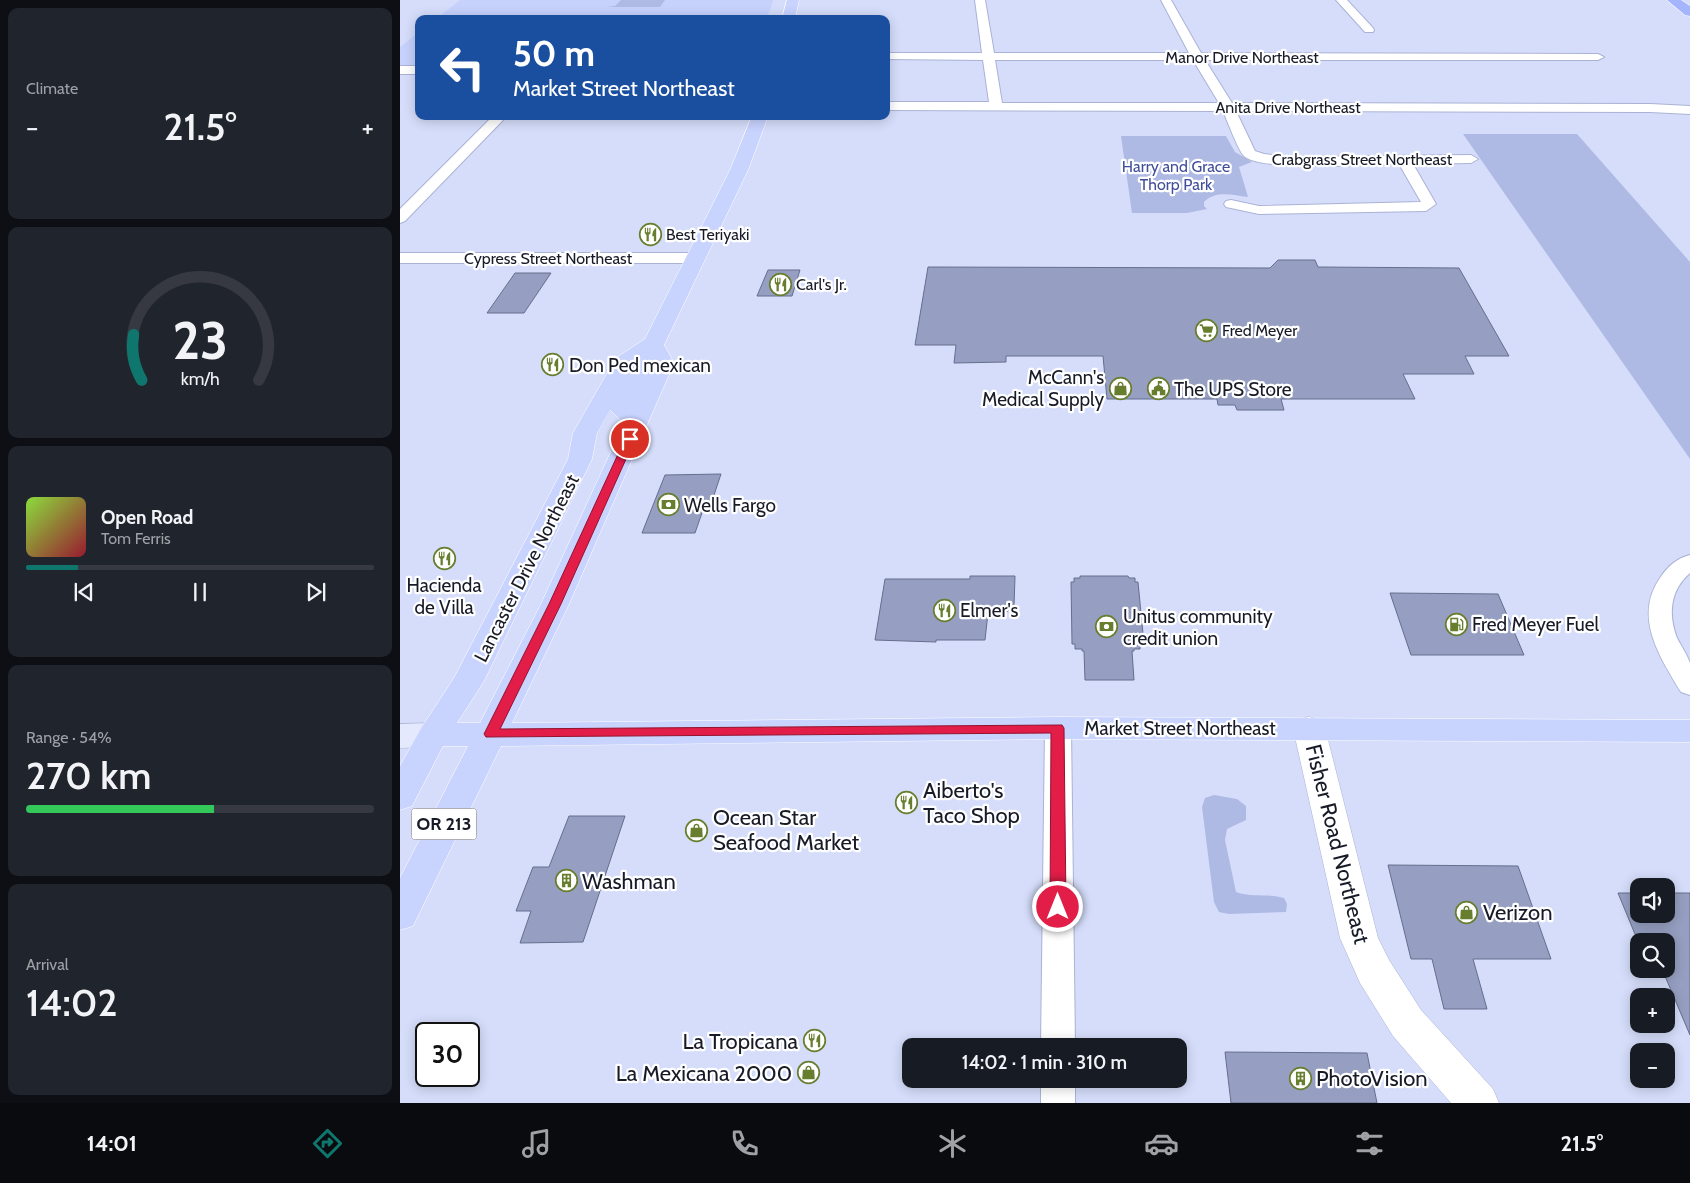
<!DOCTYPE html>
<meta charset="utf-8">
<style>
:root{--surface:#171b24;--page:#20242c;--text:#f1f3f6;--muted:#9ea1a6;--line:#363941;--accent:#0f766e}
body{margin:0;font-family:Cabin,sans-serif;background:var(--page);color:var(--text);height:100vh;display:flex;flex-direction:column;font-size:19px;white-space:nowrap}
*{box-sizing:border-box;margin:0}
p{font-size:16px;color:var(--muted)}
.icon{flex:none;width:28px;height:28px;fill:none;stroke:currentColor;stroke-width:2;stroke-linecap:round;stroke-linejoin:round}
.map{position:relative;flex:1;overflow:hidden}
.panel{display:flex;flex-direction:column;gap:8px;padding:8px;background:#0d0f14;width:400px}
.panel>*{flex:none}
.guide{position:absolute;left:15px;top:15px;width:475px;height:105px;border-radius:10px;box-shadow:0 2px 12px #0003;background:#1a4fa0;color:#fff;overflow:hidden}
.fabs{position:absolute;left:1230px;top:878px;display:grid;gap:10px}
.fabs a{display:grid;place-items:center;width:45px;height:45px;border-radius:10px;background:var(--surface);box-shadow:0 2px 12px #0003;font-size:25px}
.speed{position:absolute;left:15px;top:1022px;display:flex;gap:10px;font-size:25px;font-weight:700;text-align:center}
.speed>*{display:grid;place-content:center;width:65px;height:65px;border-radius:50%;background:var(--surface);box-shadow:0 2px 12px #0003;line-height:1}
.speed .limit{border:2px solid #111;border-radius:8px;background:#fff;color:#111}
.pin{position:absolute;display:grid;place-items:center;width:42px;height:42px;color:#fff;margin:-21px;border:2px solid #fff;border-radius:50%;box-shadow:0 1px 5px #0007}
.me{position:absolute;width:55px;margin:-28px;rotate:0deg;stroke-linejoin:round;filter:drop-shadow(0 0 4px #0008)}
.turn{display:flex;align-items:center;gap:18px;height:105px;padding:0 15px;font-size:22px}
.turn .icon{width:65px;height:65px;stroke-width:2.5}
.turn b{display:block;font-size:35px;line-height:42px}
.big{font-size:38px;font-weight:600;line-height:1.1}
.panel .tile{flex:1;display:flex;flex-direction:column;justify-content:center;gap:8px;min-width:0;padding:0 18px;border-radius:10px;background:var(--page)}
.panel .dial{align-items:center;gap:0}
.dial svg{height:130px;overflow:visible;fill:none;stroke:var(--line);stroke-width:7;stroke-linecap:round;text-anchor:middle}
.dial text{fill:var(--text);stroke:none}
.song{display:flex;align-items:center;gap:15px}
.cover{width:60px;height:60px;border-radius:8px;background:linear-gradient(135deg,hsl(90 70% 55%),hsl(350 70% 35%))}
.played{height:5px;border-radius:2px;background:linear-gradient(90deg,var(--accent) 15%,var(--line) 15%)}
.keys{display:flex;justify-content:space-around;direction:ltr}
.heat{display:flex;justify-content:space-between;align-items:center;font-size:28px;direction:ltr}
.charge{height:8px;border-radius:4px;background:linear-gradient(90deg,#34c759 54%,var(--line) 0)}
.trip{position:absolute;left:502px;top:1038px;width:285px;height:50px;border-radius:10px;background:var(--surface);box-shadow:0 2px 12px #0003;font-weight:600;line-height:50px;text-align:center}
.tabs{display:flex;height:80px;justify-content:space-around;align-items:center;background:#090b0e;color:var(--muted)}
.tabs .icon{width:35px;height:35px}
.tabs .active{color:var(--accent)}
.tabs b{font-size:22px;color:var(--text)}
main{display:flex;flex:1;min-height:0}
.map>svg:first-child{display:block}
.built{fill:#c6d2fc}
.green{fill:#afbae4}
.building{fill:#969fc1;stroke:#666e8d}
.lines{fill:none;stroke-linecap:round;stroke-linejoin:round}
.minor-casing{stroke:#aab3d5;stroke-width:2}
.tertiary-casing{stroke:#aab3d5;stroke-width:1}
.secondary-casing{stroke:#aab3d5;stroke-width:1}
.primary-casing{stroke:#fff;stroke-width:1}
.motorway-casing{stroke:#fff;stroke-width:1}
.minor{fill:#fff;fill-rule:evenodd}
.tertiary{fill:#fff;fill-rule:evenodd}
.secondary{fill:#e4e9fe;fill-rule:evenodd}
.primary{fill:#c8d3fe;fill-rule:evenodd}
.motorway{fill:#a4b5fd;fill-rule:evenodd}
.route{fill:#e11d48;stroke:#92132f}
.labels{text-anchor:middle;stroke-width:4.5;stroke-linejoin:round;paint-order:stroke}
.far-street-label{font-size:16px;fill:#171a27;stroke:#fff}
.far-park-label{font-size:16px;fill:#414f9a;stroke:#fff}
.far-poi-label{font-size:16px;fill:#171a27;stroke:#fff;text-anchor:start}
.shield{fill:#fff;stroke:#5d5f68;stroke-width:1}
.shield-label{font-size:18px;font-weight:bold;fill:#171a27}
.poi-label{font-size:19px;fill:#171a27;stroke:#fff;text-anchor:start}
.street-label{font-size:19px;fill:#171a27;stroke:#fff}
.near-poi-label{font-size:22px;fill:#171a27;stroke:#fff;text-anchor:start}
.near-street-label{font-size:22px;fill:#171a27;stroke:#fff}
</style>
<main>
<section class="panel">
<div class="tile"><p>Climate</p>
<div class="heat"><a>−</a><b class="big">21.5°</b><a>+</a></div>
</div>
<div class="tile dial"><svg viewBox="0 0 100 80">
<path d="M14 69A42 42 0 1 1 86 69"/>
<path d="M14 69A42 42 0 0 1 9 41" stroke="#0f766e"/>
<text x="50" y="56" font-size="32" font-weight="700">23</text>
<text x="50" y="72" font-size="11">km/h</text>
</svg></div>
<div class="tile">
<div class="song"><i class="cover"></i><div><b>Open Road</b><p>Tom Ferris</p></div></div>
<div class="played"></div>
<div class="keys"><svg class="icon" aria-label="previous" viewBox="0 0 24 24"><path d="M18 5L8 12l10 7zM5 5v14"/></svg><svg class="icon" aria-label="pause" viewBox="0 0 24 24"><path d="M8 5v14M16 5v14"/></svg><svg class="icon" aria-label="next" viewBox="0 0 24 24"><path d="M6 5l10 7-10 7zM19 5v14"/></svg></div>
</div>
<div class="tile"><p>Range · 54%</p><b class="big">270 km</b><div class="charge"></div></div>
<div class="tile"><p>Arrival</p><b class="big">14:02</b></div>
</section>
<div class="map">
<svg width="1290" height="1103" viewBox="0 0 1290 1103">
<rect width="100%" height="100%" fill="#d5ddfa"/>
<g class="built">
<polygon points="60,0 373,0 367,19 36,19"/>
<polygon points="19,32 19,66 0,66 0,47"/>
</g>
<g class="green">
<polygon points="221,0 265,0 260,7 206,7 215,6"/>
<polygon points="1063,134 1177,134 1290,262 1290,459"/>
<path d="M721 136H826L835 152 852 162 839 167 848 197C833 195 815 190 804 202V206L807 209 787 213H732Z"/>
<path d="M814 795 837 799 846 806V820L827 829 825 840 836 892C852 898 868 893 884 898L887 904 886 912 829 914 819 912 814 902 802 807 805 798Z"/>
</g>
<g class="building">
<polygon points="878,260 915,260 918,267 1059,268 1109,356 1065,356 1074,374 1003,374 1015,399 881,399 884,410 837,410 835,405 818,405 817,399 707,399 703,356 606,356 606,362 554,363 556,345 515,345 528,267 870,268"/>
<polygon points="368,270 400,270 392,296 357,296"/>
<polygon points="115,273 151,273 124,313 87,313"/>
<polygon points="321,474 309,510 303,510 295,533 242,533 265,475"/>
<polygon points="570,576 615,576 614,607 603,614 588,613 585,640 536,640 536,642 475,640 485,579 570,579"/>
<polygon points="680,576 728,576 729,578 735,578 735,582 738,582 744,644 740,644 740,649 734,649 734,651 732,651 734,680 685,680 684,651 682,651 682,649 675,649 675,644 672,644 671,582 674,582 674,578 680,578"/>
<polygon points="990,593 1098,594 1124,655 1011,655"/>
<polygon points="169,816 225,816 183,942 120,943 131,911 116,911 133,867 149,867"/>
<polygon points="988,865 1118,866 1151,959 1073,959 1087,1009 1044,1009 1032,959 1011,959"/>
<polygon points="1218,893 1239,893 1239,914 1266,914 1266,893 1290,893 1290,1035 1262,969 1266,969 1266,941 1237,939"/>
<polygon points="825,1052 967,1053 977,1103 831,1103"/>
</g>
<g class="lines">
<defs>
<g id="minor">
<path d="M575 0H585L594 53H789L761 0H771L801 53 1198 54 1204 57 1198 60H805L832 103 1250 104 1290 106V114L1250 112 836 111 855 151 864 154 890 157 1071 155 1078 159 1071 163 1013 164 1036 204 1026 211 859 214 826 207 824 204 826 201 831 200 859 206 1021 202 999 164C972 164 861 172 844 156 838 150 827 120 823 111L486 110V102H589L583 60 486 59V53H582ZM595 60H793L819 103H602Z"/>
<polygon points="936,0 947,0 973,28 974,30 973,32 965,32"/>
<rect x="0" y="66" width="19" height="8"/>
<polygon points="93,116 107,116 5,221 0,223 0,209"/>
<polygon points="0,253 297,253 303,255 305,258 303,261 297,263 0,263"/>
<path d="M1290 555V573C1270 590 1268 614 1277 638 1281 646 1287 654 1290 663 1290 672 1290 685 1290 695L1281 692C1260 657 1233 617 1260 578 1267 567 1277 558 1290 555Z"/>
<polygon points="658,719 667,721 671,728 675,1046 641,1046 645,728 649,721"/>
<rect x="641" y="1079" width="34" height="24"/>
</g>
<polygon id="tertiary" points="909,717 920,720 925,728 978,938 989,960 1021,1010 1093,1089 1099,1103 1051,1103 993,1036 960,983 940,938 893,728 898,720"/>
<polygon id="secondary" points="33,723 44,727 49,735 44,743 33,747 0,748 0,724"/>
<g id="primary">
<polygon points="387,0 399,0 395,19 382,19"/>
<path d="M352 116H368L348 170 264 345 274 363 169 604 112 723 658 717 1290 720V742L658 739 101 746 13 926 0 930V878L68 746H43L12 806 0 810V766L22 727 54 678 168 459 173 433 213 363 216 358 245 339 330 170ZM210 410 224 423 141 604 80 723H57L84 681 192 459 197 433Z"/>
</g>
<polygon id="motorway" points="1267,0 1281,0 1290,6 1290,16 1285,15"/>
</defs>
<use href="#minor" class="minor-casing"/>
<use href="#tertiary" class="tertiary-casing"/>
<use href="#secondary" class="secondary-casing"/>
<use href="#primary" class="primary-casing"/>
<use href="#motorway" class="motorway-casing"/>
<use href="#minor" class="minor"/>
<use href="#tertiary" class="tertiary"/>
<use href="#secondary" class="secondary"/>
<use href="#primary" class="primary"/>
<use href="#motorway" class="motorway"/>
</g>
<polygon class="route" points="230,436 235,439 161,604 100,729 662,725 664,728 666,907 663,911 658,913 652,911 650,907 651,733 86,737 84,734 149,604 225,439"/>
<defs>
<symbol id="restaurant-ring" viewBox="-11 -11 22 22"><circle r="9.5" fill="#fff" stroke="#687e2f" stroke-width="1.5"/><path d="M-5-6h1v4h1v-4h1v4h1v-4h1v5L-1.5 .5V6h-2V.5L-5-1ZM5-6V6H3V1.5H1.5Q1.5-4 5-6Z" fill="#687e2f"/></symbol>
<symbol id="supermarket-ring" viewBox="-11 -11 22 22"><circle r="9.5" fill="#fff" stroke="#687e2f" stroke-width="1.5"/><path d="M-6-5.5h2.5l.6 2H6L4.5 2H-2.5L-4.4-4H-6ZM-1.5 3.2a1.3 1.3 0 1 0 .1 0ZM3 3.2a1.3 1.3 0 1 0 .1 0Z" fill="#687e2f"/></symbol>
<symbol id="shop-ring" viewBox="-11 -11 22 22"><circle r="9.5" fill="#fff" stroke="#687e2f" stroke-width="1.5"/><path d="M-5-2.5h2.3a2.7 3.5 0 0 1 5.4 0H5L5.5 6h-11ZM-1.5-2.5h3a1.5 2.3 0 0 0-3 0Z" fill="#687e2f"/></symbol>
<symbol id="civic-ring" viewBox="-11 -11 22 22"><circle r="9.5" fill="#fff" stroke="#687e2f" stroke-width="1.5"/><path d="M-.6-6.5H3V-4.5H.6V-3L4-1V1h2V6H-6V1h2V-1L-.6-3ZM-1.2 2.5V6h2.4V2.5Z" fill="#687e2f"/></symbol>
<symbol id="bank-ring" viewBox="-11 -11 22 22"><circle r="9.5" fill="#fff" stroke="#687e2f" stroke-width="1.5"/><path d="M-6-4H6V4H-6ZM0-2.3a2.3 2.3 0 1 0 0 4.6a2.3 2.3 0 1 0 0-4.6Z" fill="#687e2f"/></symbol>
<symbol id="fuel-ring" viewBox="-11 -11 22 22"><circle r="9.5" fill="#fff" stroke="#687e2f" stroke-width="1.5"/><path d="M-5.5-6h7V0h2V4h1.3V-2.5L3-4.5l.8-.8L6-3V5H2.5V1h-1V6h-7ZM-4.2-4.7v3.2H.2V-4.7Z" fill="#687e2f"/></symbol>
<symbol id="building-ring" viewBox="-11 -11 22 22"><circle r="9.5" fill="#fff" stroke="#687e2f" stroke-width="1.5"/><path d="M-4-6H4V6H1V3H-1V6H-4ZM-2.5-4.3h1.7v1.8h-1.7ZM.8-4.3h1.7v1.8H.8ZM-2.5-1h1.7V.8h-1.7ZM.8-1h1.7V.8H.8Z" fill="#687e2f"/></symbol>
</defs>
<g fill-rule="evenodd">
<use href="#restaurant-ring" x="238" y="222" width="25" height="25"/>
<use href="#restaurant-ring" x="368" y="272" width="25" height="25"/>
<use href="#supermarket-ring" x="794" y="318" width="25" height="25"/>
<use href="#restaurant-ring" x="140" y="352" width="25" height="25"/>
<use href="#shop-ring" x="708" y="376" width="25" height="25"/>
<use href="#civic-ring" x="746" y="376" width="25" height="25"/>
<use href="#bank-ring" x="256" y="492" width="25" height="25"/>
<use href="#restaurant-ring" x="32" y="546" width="25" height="25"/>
<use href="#restaurant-ring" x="532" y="598" width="25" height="25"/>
<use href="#fuel-ring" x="1044" y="612" width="25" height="25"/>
<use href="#bank-ring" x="694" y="614" width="25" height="25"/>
<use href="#restaurant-ring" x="494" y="790" width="25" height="25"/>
<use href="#shop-ring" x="284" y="818" width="25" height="25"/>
<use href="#building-ring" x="154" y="868" width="25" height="25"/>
<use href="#shop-ring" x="1054" y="900" width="25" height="25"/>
<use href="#restaurant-ring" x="402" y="1028" width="25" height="25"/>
<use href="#shop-ring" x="396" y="1060" width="25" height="25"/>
<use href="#building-ring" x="888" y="1066" width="25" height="25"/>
</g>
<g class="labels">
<g class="far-street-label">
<text x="842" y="63">Manor Drive Northeast</text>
<text x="888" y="113">Anita Drive Northeast</text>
<text x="962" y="165">Crabgrass Street Northeast</text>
<text x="148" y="264">Cypress Street Northeast</text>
</g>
<g class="far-park-label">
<text x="776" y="172">Harry and Grace<tspan x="776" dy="18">Thorp Park</tspan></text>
</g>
<g class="far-poi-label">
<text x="266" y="240">Best Teriyaki</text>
<text x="396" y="290">Carl's Jr.</text>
<text x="822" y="336">Fred Meyer</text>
</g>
<rect class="shield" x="11.5" y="808.5" width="65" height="31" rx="4"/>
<g class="shield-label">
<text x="44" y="830">OR 213</text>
</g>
<g class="poi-label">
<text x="169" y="372">Don Ped mexican</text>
<text x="704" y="384" text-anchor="end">McCann's<tspan x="704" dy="22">Medical Supply</tspan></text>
<text x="774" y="396">The UPS Store</text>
<text x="284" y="512">Wells Fargo</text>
<text x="44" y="592" text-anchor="middle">Hacienda<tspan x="44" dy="22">de Villa</tspan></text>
<text x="560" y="617">Elmer's</text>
<text x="723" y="623">Unitus community<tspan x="723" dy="22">credit union</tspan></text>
<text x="1072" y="631">Fred Meyer Fuel</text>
</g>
<g class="street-label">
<text transform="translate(126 568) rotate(-63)" y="7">Lancaster Drive Northeast</text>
<text x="780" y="735">Market Street Northeast</text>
</g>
<g class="near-poi-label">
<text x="523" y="798">Aiberto's<tspan x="523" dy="25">Taco Shop</tspan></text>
<text x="313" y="825">Ocean Star<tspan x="313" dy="25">Seafood Market</tspan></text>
<text x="182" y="889">Washman</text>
<text x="1083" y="920">Verizon</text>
<text x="398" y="1049" text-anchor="end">La Tropicana</text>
<text x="392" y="1081" text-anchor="end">La Mexicana 2000</text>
<text x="916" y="1086">PhotoVision</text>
</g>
<g class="near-street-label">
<text transform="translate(938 844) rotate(76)" y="8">Fisher Road Northeast</text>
</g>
</g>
</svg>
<div class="fabs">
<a><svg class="icon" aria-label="sound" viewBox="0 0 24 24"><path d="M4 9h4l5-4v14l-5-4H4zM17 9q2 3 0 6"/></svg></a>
<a><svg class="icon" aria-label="search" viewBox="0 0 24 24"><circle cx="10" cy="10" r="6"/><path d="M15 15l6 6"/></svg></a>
<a>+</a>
<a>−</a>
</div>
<div class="speed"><div class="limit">30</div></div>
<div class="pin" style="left:230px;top:439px;background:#d93025"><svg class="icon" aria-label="arrive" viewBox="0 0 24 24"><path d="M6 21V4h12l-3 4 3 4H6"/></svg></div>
<svg class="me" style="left:658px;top:907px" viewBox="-20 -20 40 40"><circle r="17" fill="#e11d48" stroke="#fff" stroke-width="3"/><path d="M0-11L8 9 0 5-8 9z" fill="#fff"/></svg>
<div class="trip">14:02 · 1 min · 310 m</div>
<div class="guide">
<div class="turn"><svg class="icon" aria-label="left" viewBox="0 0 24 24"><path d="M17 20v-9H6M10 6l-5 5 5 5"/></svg><div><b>50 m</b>Market Street Northeast</div></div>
</div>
</div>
</main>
<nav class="tabs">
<b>14:01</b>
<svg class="icon active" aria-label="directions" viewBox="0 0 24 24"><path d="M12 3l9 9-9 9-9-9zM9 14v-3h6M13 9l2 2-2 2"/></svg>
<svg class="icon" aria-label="music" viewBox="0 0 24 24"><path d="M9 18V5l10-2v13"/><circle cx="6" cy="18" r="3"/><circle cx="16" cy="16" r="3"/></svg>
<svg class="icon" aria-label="phone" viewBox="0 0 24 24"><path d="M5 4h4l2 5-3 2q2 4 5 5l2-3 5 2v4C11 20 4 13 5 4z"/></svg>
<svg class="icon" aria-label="climate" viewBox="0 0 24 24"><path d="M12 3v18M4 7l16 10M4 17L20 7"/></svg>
<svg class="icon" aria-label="car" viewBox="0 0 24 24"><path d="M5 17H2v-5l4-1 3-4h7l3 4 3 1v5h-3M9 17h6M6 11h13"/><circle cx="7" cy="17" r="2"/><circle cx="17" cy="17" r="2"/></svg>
<svg class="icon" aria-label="filters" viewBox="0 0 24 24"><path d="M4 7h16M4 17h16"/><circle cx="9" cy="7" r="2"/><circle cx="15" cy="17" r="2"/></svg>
<b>21.5°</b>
</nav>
